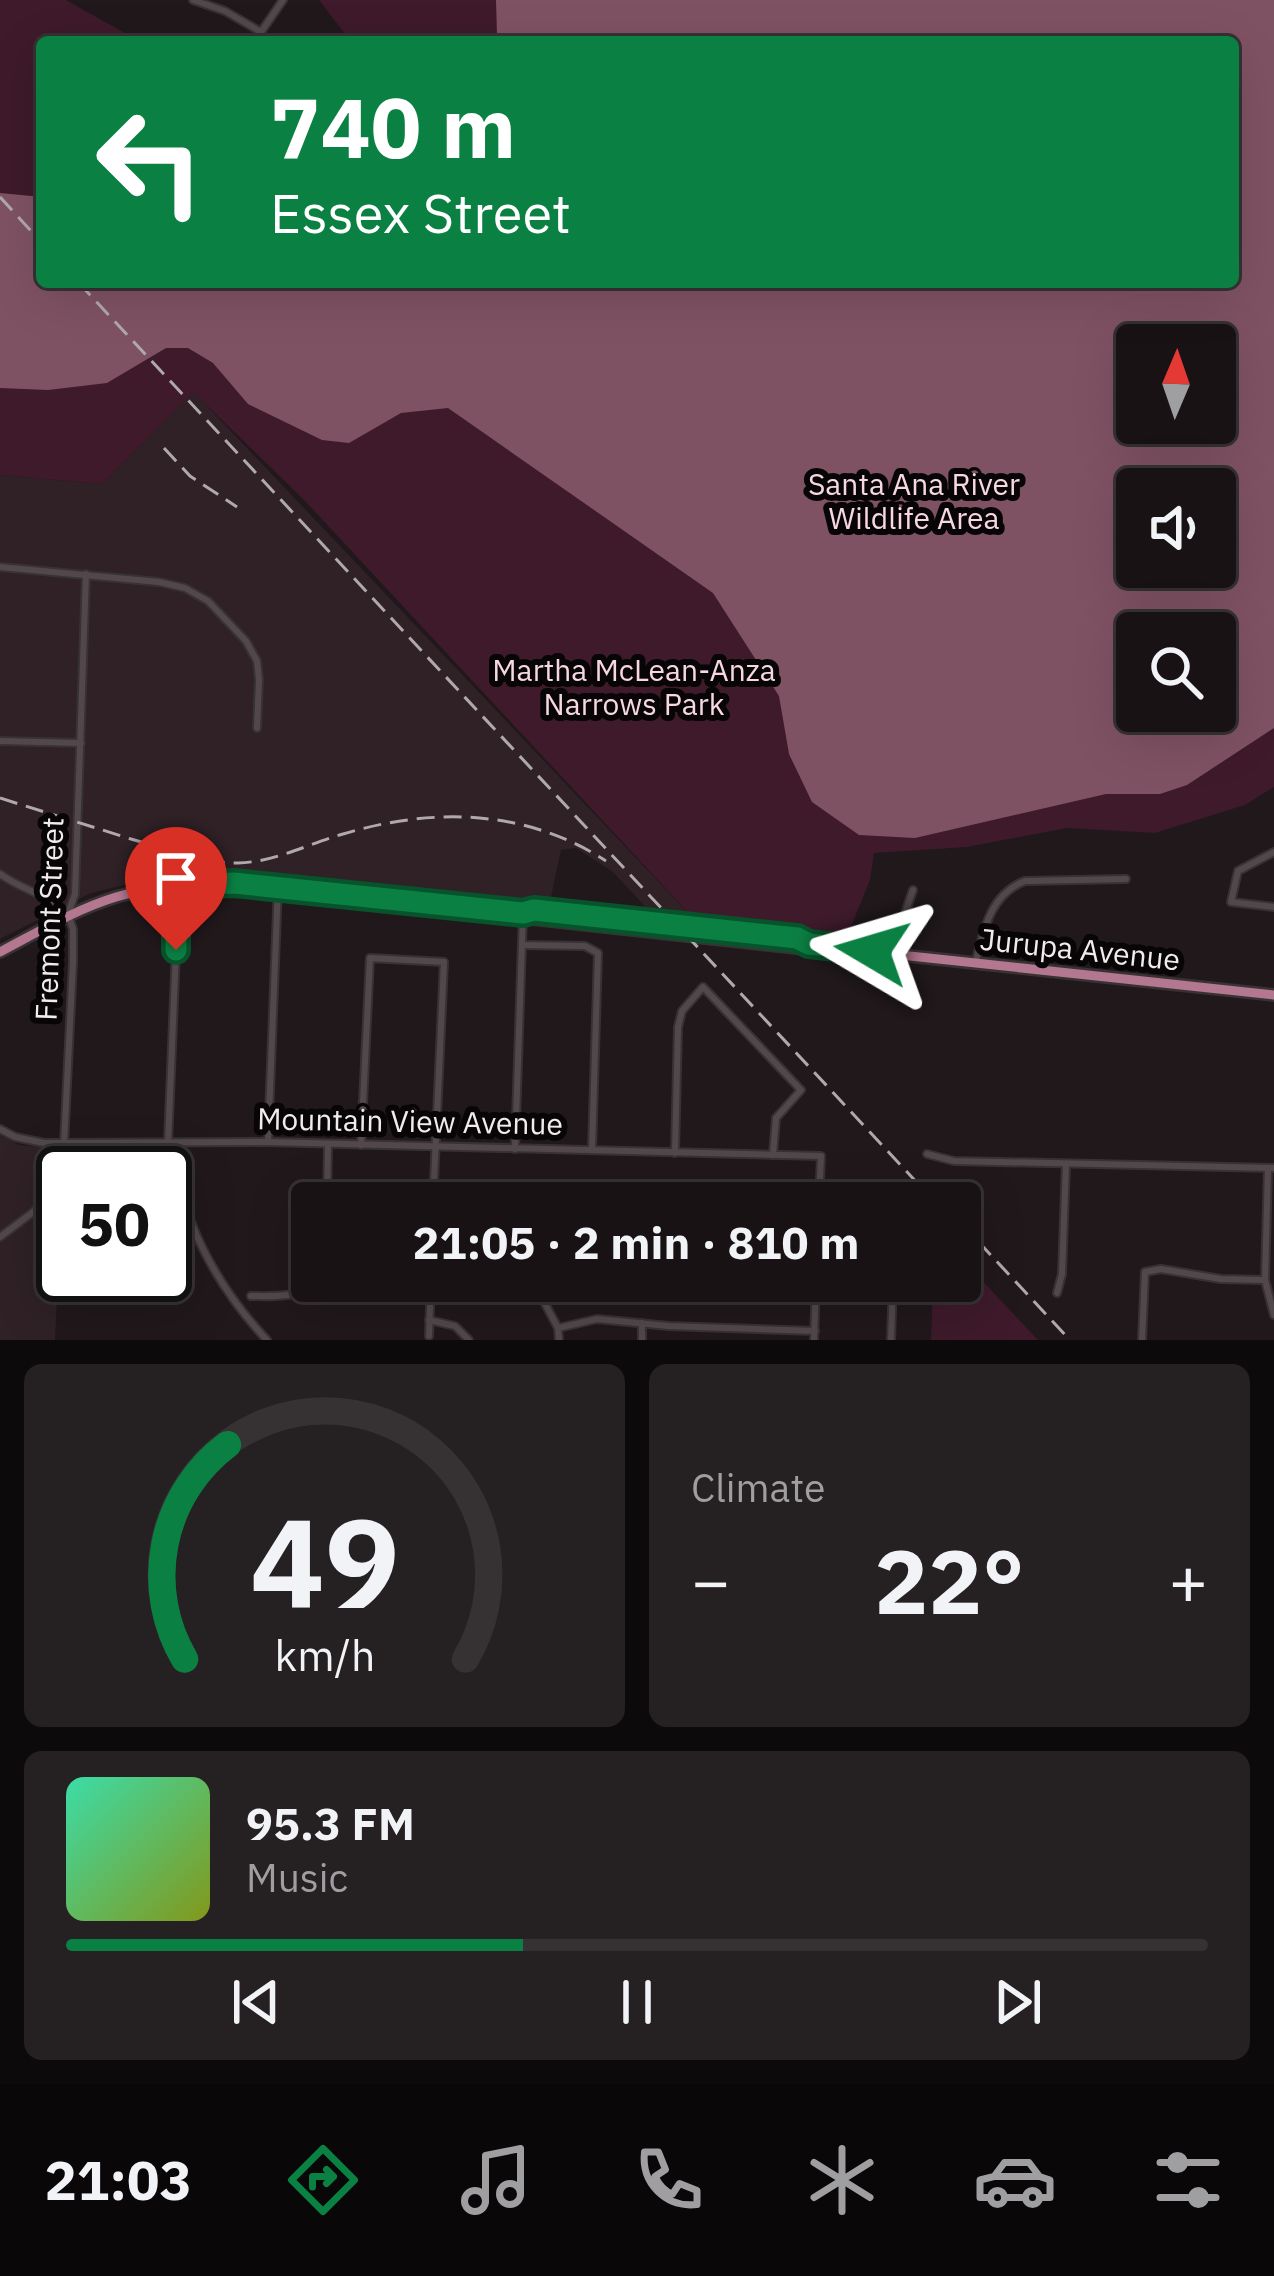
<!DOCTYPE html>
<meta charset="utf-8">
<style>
:root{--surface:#181214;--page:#252022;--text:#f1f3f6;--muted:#9f9ea0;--line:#363234;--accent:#0b8043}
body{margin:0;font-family:"IBM Plex Sans",sans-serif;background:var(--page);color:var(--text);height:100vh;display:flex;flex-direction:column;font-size:45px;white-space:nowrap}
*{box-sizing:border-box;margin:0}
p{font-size:39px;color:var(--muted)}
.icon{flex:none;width:66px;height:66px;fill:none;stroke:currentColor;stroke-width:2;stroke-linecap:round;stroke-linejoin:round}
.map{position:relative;height:1340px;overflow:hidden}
.side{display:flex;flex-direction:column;gap:24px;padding:24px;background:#0d0a0b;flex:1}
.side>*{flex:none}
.hud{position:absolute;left:36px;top:36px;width:1203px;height:252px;border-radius:12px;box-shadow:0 12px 48px #0002,0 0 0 3px var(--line);background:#0b8043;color:#fff;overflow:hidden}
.needle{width:78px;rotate:2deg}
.tools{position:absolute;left:1116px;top:324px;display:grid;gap:24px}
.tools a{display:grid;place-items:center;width:120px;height:120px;border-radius:12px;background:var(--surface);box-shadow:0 12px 48px #0002,0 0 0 3px var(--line);font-size:60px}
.speed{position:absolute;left:36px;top:1146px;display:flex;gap:24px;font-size:60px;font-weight:700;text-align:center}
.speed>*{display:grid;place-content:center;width:156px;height:156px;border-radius:50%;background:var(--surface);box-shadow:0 12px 48px #0002,0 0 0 3px var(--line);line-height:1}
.speed .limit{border:6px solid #111;border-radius:18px;background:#fff;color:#111}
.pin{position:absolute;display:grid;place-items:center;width:102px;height:102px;color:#fff;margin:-123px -51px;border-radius:50% 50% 50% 0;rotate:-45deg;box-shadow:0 0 12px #0007}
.pin .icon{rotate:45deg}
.me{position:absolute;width:132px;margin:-66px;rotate:277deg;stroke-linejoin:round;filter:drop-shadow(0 0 9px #0008)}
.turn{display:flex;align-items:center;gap:42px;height:252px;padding:0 36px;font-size:54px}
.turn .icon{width:156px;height:156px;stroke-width:2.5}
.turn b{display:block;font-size:84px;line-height:102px}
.big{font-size:90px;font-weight:800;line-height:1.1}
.side .tile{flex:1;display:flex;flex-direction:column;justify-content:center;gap:18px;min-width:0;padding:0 42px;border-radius:18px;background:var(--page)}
.side .dial{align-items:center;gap:0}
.dial svg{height:312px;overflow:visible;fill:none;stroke:var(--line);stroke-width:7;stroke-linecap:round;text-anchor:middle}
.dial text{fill:var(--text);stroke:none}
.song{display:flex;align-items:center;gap:36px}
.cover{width:144px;height:144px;border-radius:18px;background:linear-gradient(135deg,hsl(160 70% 55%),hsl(70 70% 35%))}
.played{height:12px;border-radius:6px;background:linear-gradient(90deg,var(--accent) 40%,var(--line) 40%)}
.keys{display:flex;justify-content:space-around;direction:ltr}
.heat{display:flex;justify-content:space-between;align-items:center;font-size:66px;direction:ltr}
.side .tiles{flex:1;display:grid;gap:24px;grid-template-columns:1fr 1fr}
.tile:last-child{grid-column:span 2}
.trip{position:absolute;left:291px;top:1182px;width:690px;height:120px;border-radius:12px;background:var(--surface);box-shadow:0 12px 48px #0002,0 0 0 3px var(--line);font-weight:800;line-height:120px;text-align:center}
.tab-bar{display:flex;height:192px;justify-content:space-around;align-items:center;background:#0a0708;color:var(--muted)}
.tab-bar .icon{width:84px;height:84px}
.tab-bar .on{color:var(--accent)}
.tab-bar b{font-size:54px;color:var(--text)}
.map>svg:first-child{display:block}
.built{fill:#2f2126}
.green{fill:#3e1a2a;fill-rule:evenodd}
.water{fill:#7f5263;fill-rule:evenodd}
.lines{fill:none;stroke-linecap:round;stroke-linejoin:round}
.minor-casing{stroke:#383234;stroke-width:10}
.major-casing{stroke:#383234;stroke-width:14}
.minor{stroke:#52484c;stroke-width:6}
.major{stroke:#b3778f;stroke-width:9}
.rail{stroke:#b0a9ac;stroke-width:3;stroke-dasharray:18 9;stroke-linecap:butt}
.route-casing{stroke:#07532c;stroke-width:30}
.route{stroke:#0b8043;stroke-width:21}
.labels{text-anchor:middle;stroke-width:12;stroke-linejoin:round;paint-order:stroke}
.park-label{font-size:30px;fill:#f7d7e2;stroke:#080506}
.street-label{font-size:30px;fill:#f1ebed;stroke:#080506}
</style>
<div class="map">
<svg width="1274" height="1340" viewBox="0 0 1274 1340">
<rect width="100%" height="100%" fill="#20181b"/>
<g class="built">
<polygon points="193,391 695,920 654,916 613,872 576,848 561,850 550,902 264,875 198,875 154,878 91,893 0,939 0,475 102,484"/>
<polygon points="0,1135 19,1145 64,1149 55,1340 0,1340"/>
</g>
<g class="green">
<path d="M0 0H66L141 42H42V282H1233V42H351L319 0H1274V787L1245 805 1155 833 1067 828 967 847 874 853 870 880 848 934 695 920 304 500 193 392 102 484 0 475ZM1137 345H1215V423H1137ZM1137 489H1215V567H1137ZM1137 633H1215V711H1137Z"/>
<polygon points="960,1257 1038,1340 931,1340 933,1281 960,1281"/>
</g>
<path class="water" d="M496 0H1274V728L1187 785 1160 794H1106L915 838 859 835 812 802 789 754 779 696 713 593 448 408 401 413 349 443 322 440 248 404 213 363 188 348H166L107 383 48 390 0 388V193L42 197V282H1233V42H492L497 35ZM1137 345H1215V423H1137ZM1137 489H1215V567H1137ZM1137 633H1215V711H1137Z"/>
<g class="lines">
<defs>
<g id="minor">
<polyline points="193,0 225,11 261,32 283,0"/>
<polyline points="0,567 159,582 185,588 208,601 246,641 257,661 259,680 257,728"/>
<polyline points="0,741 81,743"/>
<polyline points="1274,852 1238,871 1231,902 1274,907"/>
<path d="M0 874C22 890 49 895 68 914"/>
<path d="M176 885V950L168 1143C183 1219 213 1283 267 1340"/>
<polyline points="522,945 585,946 598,953 592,1150"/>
<polyline points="891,954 913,890"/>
<path d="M976 961C984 928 991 894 1025 881L1126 879"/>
<polyline points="0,1129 15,1137 44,1143 268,1142 821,1156 819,1203"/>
<polyline points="268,1141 278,886"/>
<polyline points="361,1145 370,958 444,962 433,1203"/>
<polyline points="515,1149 523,913"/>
<polyline points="675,1153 678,1027 682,1011 703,987 801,1090 776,1118 773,1155"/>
<polyline points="927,1154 954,1161 1274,1168"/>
<polyline points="1268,1168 1265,1280 1274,1315"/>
<polyline points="327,1203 328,1144"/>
<polyline points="0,1237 49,1200 62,1185 73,962 73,929 68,914 75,894 86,574"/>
<polyline points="533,1281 558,1328 559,1340"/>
<polyline points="1057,1293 1062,1274 1066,1164"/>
<path d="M251 1296C280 1297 301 1296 326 1281"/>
<polyline points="429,1320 455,1326 469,1340"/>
<polyline points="558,1328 597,1319 669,1326 815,1331"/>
<polyline points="429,1336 431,1281"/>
<polyline points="642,1340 642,1323"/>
<polyline points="814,1340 816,1281"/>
<polyline points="891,1340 893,1281"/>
<polyline points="1142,1340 1145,1272 1161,1269 1221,1279 1265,1280"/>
</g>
<g id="major">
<polyline points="523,913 534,909 797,938 809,944 891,954 1274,995"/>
<path d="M0 952C38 932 74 910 116 897 188 875 262 885 335 893 387 898 439 904 491 909L523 913 533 919 797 948 809 944"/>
</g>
</defs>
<use href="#minor" class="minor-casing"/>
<use href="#major" class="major-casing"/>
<use href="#minor" class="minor"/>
<use href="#major" class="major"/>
<g class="rail">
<polyline points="0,197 42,243"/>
<polyline points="78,282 936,1203"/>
<polyline points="164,448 190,476 237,507"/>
<path d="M0 798C44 812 87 825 131 839 166 849 201 863 238 863 275 862 308 844 343 834 433 807 526 809 606 861"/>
<polyline points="960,1222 1070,1340"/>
</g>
</g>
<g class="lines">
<defs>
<polyline id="route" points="176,950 176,885 234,883 523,913 534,910 797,938 809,944 872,951"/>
</defs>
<use href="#route" class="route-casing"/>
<use href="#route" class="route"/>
</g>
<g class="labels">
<g class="park-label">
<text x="914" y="495">Santa Ana River<tspan x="914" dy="34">Wildlife Area</tspan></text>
<text x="634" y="681">Martha McLean-Anza<tspan x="634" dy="34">Narrows Park</tspan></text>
</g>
<g class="street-label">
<text transform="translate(50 919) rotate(-88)" y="10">Fremont Street</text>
<text transform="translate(1080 950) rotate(6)" y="10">Jurupa Avenue</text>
<text transform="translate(410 1122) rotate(1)" y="10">Mountain View Avenue</text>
</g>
</g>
</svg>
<div class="tools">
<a><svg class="needle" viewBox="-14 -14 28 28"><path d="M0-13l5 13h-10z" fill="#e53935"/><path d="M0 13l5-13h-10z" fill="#9f9ea0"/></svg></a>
<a><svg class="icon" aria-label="sound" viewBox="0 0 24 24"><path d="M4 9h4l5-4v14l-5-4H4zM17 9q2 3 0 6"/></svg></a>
<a><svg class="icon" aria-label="search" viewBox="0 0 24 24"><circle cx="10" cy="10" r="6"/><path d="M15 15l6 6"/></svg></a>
</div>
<div class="speed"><div class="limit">50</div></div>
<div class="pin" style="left:176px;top:950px;background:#d93025"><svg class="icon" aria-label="arrive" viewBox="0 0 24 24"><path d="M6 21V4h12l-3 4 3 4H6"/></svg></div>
<svg class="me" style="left:872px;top:951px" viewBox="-20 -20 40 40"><path d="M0-17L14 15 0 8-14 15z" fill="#0b8043" stroke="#fff" stroke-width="4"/></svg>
<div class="trip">21:05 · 2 min · 810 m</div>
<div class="hud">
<div class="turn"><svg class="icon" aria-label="left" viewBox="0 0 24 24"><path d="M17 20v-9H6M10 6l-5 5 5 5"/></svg><div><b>740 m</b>Essex Street</div></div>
</div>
</div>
<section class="side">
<div class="tiles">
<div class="tile dial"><svg viewBox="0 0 100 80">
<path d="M14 69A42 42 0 1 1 86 69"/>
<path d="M14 69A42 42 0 0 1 25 14" stroke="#0b8043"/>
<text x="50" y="56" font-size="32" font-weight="700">49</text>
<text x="50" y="72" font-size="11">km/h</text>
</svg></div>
<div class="tile"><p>Climate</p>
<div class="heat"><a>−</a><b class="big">22°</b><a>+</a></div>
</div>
<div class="tile">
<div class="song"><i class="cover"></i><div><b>95.3 FM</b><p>Music</p></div></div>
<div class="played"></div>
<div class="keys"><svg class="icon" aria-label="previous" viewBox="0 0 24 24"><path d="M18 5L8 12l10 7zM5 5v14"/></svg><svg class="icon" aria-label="pause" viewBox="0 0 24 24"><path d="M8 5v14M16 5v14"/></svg><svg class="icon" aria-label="next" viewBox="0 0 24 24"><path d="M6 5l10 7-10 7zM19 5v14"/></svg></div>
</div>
</div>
</section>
<nav class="tab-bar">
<b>21:03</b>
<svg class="icon on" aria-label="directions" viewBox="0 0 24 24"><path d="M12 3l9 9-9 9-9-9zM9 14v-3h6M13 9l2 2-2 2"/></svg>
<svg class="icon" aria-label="music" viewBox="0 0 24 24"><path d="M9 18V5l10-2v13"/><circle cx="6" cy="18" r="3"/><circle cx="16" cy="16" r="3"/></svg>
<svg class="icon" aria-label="phone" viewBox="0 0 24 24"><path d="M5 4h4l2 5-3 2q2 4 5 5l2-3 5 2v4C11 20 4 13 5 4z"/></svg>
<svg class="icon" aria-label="climate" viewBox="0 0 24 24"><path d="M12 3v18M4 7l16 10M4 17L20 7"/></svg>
<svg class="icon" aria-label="car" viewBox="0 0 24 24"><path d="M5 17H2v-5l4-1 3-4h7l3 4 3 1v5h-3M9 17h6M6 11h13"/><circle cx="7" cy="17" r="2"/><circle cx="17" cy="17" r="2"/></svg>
<svg class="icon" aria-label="filters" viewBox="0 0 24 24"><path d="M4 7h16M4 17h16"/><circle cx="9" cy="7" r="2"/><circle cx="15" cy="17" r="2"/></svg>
</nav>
